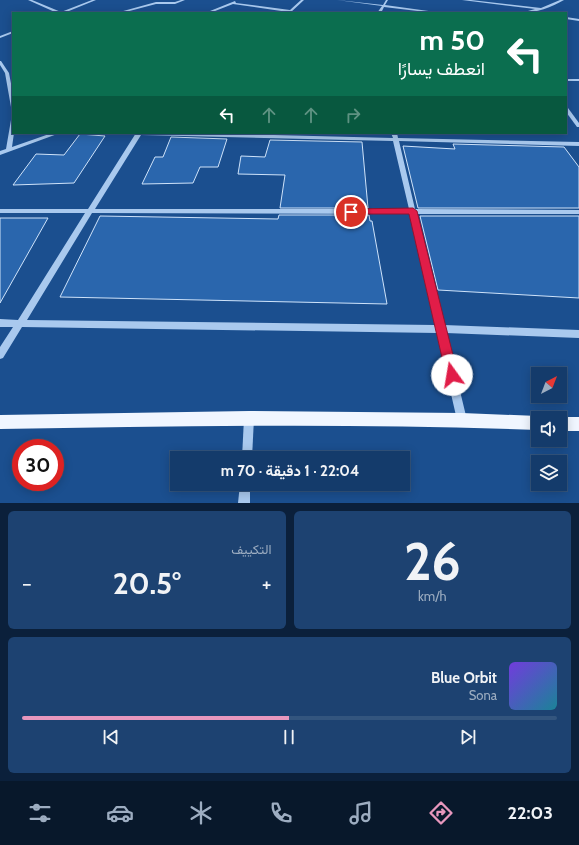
<!DOCTYPE html>
<html lang="ar">
<meta charset="utf-8">
<style>
:root{--surface:#143b6b;--page:#1d4271;--text:#f1f3f6;--muted:#9dadc1;--line:#33557e;--accent:#e797bd}
body{margin:0;font-family:Cabin,Vazirmatn,sans-serif;background:var(--page);color:var(--text);direction:rtl;height:100vh;display:flex;flex-direction:column;font-size:15px;white-space:nowrap}
*{box-sizing:border-box;margin:0}
p{font-size:13px;color:var(--muted)}
.icon{flex:none;width:22px;height:22px;fill:none;stroke:currentColor;stroke-width:2;stroke-linecap:round;stroke-linejoin:round}
.map{position:relative;height:503px;overflow:hidden;direction:ltr}
.panel{display:flex;flex-direction:column;gap:8px;padding:8px;background:#0b203b;flex:1}
.panel>*{flex:none}
.guide{position:absolute;left:12px;top:12px;width:555px;height:122px;border-radius:0px;box-shadow:0 2px 10px #0003,0 0 0 1px var(--line);direction:rtl;background:#0b6e4f;color:#fff;overflow:hidden}
.needle{width:26px;rotate:42deg}
.controls{position:absolute;left:531px;top:367px;display:grid;gap:8px}
.controls a{display:grid;place-items:center;width:36px;height:36px;border-radius:0px;background:var(--surface);box-shadow:0 2px 10px #0003,0 0 0 1px var(--line);font-size:20px}
.speed{position:absolute;left:12px;top:439px;display:flex;gap:8px;font-size:20px;font-weight:700;text-align:center}
.speed>*{display:grid;place-content:center;width:52px;height:52px;border-radius:50%;background:var(--surface);box-shadow:0 2px 10px #0003,0 0 0 1px var(--line);line-height:1}
.speed .limit{border:6px solid #d22;background:#fff;color:#111}
.pin{position:absolute;display:grid;place-items:center;width:34px;height:34px;color:#fff;margin:-17px;border:2px solid #fff;border-radius:50%;box-shadow:0 1px 4px #0007}
.me{position:absolute;width:44px;margin:-22px;rotate:347deg;stroke-linejoin:round;filter:drop-shadow(0 0 3px #0008)}
.turn{display:flex;align-items:center;gap:14px;height:84px;padding:0 16px;font-size:18px}
.turn .icon{width:52px;height:52px;stroke-width:2.5}
.turn b{display:block;font-size:28px;line-height:34px}
.lanes{display:flex;align-items:center;height:38px;padding:0 16px;background:#0003;justify-content:center;gap:20px;direction:ltr}
.lanes .off{opacity:.35}
.big{font-size:30px;font-weight:700;line-height:1.1}
.panel .widget{flex:1;display:flex;flex-direction:column;justify-content:center;gap:6px;min-width:0;padding:0 14px;border-radius:6px;background:var(--page)}
.panel .dial{align-items:center;gap:0}
.dial b{font-size:52px;line-height:1}
.song{display:flex;align-items:center;gap:12px}
.cover{width:48px;height:48px;border-radius:6px;background:linear-gradient(135deg,hsl(260 70% 55%),hsl(190 70% 35%))}
.played{height:4px;border-radius:2px;background:linear-gradient(90deg,var(--accent) 50%,var(--line) 50%)}
.keys{display:flex;justify-content:space-around;direction:ltr}
.heat{display:flex;justify-content:space-between;align-items:center;font-size:22px;direction:ltr}
.panel .tiles{flex:1;display:grid;gap:8px;grid-template-columns:1fr 1fr}
.widget:last-child{grid-column:span 2}
.trip{position:absolute;left:170px;top:451px;width:240px;height:40px;border-radius:0px;background:var(--surface);box-shadow:0 2px 10px #0003,0 0 0 1px var(--line);font-weight:700;line-height:40px;text-align:center;direction:rtl}
.dock{display:flex;height:64px;justify-content:space-around;align-items:center;background:#08182b;color:var(--muted)}
.dock .icon{width:28px;height:28px}
.dock .selected{color:var(--accent)}
.dock b{font-size:18px;color:var(--text)}
.map>svg:first-child{display:block}
.building{fill:#2a66ad;stroke:#cfe3fa}
.lines{fill:none;stroke-linecap:round;stroke-linejoin:round}
.minor{fill:#a9c9ee;fill-rule:evenodd}
.major{fill:#f0f6ff;fill-rule:evenodd}
.route{fill:#e11d48;stroke:#92132f}
</style>
<div class="map">
<svg width="579" height="503" viewBox="0 0 579 503">
<rect width="100%" height="100%" fill="#1b4f8f"/>
<g class="building">
<polygon points="80,134 105,136 74,183 13,185 36,154 64,155"/>
<polygon points="171,137 227,139 218,167 200,167 193,183 142,184 155,157 163,157"/>
<polygon points="270,140 362,142 368,208 280,208 285,175 238,174 241,156 265,157"/>
<polygon points="453,144 564,147 579,167 579,208 418,208 403,146 455,149"/>
<polygon points="279,215 369,215 370,221 372,221 387,304 60,297 100,216 278,219"/>
<polygon points="420,216 579,216 579,298 438,290"/>
<polygon points="0,218 48,218 0,303"/>
</g>
<g class="lines">
<g class="minor">
<polygon points="28,0 32,0 61,12 92,0 96,0 64,13 57,13"/>
<polygon points="181,0 185,0 175,4 156,4 122,13 116,13 156,2 175,2"/>
<polygon points="301,0 304,0 290,13 286,13 288,12 233,4 210,13 205,13 235,1 236,3 290,10"/>
<polygon points="337,0 383,5 386,0 388,0 385,5 443,13 434,13 384,7 381,13 377,13 382,6"/>
<path d="M462 0H471L541 8 560 0H564C552 7 536 13 521 13L535 9Z"/>
<polygon points="566,17 579,19 579,21 566,19"/>
<polygon points="13,31 13,33 0,38 0,36"/>
<polygon points="0,61 1,61 9,73 13,94 13,108 11,107 5,73 0,65"/>
<rect x="566" y="79" width="13" height="2"/>
<polygon points="566,108 568,108 579,123 579,127 577,127 566,112"/>
<polygon points="11,120 13,120 13,133 14,133 12,147 52,133 60,133 0,155 0,151 6,149"/>
<path d="M136 133H200L393 138 391 133H397L398 138 579 142V146L399 141 415 209 579 210V214H416L444 325 579 330V338L446 333 467 420 465 423 462 425 459 423 457 420 437 333 22 327 3 358 0 359V347L13 327H0V319L18 320 85 213H0V209H88ZM141 135 393 141 409 209H95ZM92 213 410 214 435 325 27 320Z"/>
<polygon points="249,413 252,415 254,418 252,458 242,458 244,418 246,415"/>
<polygon points="240,484 250,484 250,503 238,503"/>
</g>
<g class="major">
<path d="M249 411 462 413 538 416 543 418H538V430C359 423 179 426 0 429V415Z"/>
<polygon points="560,417 579,417 579,431 560,431 560,418 558,418"/>
</g>
</g>
<polygon class="route" points="413,208 417,211 458,375 456,379 452,381 448,379 446,375 409,214 351,214 347,212 351,209"/>
</svg>
<div class="controls">
<a><svg class="needle" viewBox="-14 -14 28 28"><path d="M0-13l5 13h-10z" fill="#e53935"/><path d="M0 13l5-13h-10z" fill="#9dadc1"/></svg></a>
<a><svg class="icon" aria-label="sound" viewBox="0 0 24 24"><path d="M4 9h4l5-4v14l-5-4H4zM17 9q2 3 0 6"/></svg></a>
<a><svg class="icon" aria-label="layers" viewBox="0 0 24 24"><path d="M12 4l9 5-9 5-9-5zM3 14l9 5 9-5"/></svg></a>
</div>
<div class="speed"><div class="limit">30</div></div>
<div class="pin" style="left:351px;top:212px;background:#d93025"><svg class="icon" aria-label="arrive" viewBox="0 0 24 24"><path d="M6 21V4h12l-3 4 3 4H6"/></svg></div>
<svg class="me" style="left:452px;top:375px" viewBox="-20 -20 40 40"><circle r="19" fill="#fff"/><path d="M0-13L10 11 0 6-10 11z" fill="#e11d48"/></svg>
<div class="trip">22:04 · 1 دقيقة · 70 m</div>
<div class="guide">
<div class="turn"><svg class="icon" aria-label="left" viewBox="0 0 24 24"><path d="M17 20v-9H6M10 6l-5 5 5 5"/></svg><div><b>50 m</b>انعطف يسارًا</div></div>
<div class="lanes"><svg class="icon" aria-label="left" viewBox="0 0 24 24"><path d="M17 20v-9H6M10 6l-5 5 5 5"/></svg><svg class="icon off" aria-label="ahead" viewBox="0 0 24 24"><path d="M12 20V5M6 11l6-6 6 6"/></svg><svg class="icon off" aria-label="ahead" viewBox="0 0 24 24"><path d="M12 20V5M6 11l6-6 6 6"/></svg><svg class="icon off" aria-label="right" viewBox="0 0 24 24"><path d="M7 20v-9h11M14 6l5 5-5 5"/></svg></div>
</div>
</div>
<section class="panel">
<div class="tiles">
<div class="widget dial"><b>26</b><p>km/h</p></div>
<div class="widget"><p>التكييف</p>
<div class="heat"><a>−</a><b class="big">20.5°</b><a>+</a></div>
</div>
<div class="widget">
<div class="song"><i class="cover"></i><div><b>Blue Orbit</b><p>Sona</p></div></div>
<div class="played"></div>
<div class="keys"><svg class="icon" aria-label="previous" viewBox="0 0 24 24"><path d="M18 5L8 12l10 7zM5 5v14"/></svg><svg class="icon" aria-label="pause" viewBox="0 0 24 24"><path d="M8 5v14M16 5v14"/></svg><svg class="icon" aria-label="next" viewBox="0 0 24 24"><path d="M6 5l10 7-10 7zM19 5v14"/></svg></div>
</div>
</div>
</section>
<nav class="dock">
<b>22:03</b>
<svg class="icon selected" aria-label="directions" viewBox="0 0 24 24"><path d="M12 3l9 9-9 9-9-9zM9 14v-3h6M13 9l2 2-2 2"/></svg>
<svg class="icon" aria-label="music" viewBox="0 0 24 24"><path d="M9 18V5l10-2v13"/><circle cx="6" cy="18" r="3"/><circle cx="16" cy="16" r="3"/></svg>
<svg class="icon" aria-label="phone" viewBox="0 0 24 24"><path d="M5 4h4l2 5-3 2q2 4 5 5l2-3 5 2v4C11 20 4 13 5 4z"/></svg>
<svg class="icon" aria-label="climate" viewBox="0 0 24 24"><path d="M12 3v18M4 7l16 10M4 17L20 7"/></svg>
<svg class="icon" aria-label="car" viewBox="0 0 24 24"><path d="M5 17H2v-5l4-1 3-4h7l3 4 3 1v5h-3M9 17h6M6 11h13"/><circle cx="7" cy="17" r="2"/><circle cx="17" cy="17" r="2"/></svg>
<svg class="icon" aria-label="filters" viewBox="0 0 24 24"><path d="M4 7h16M4 17h16"/><circle cx="9" cy="7" r="2"/><circle cx="15" cy="17" r="2"/></svg>
</nav>
